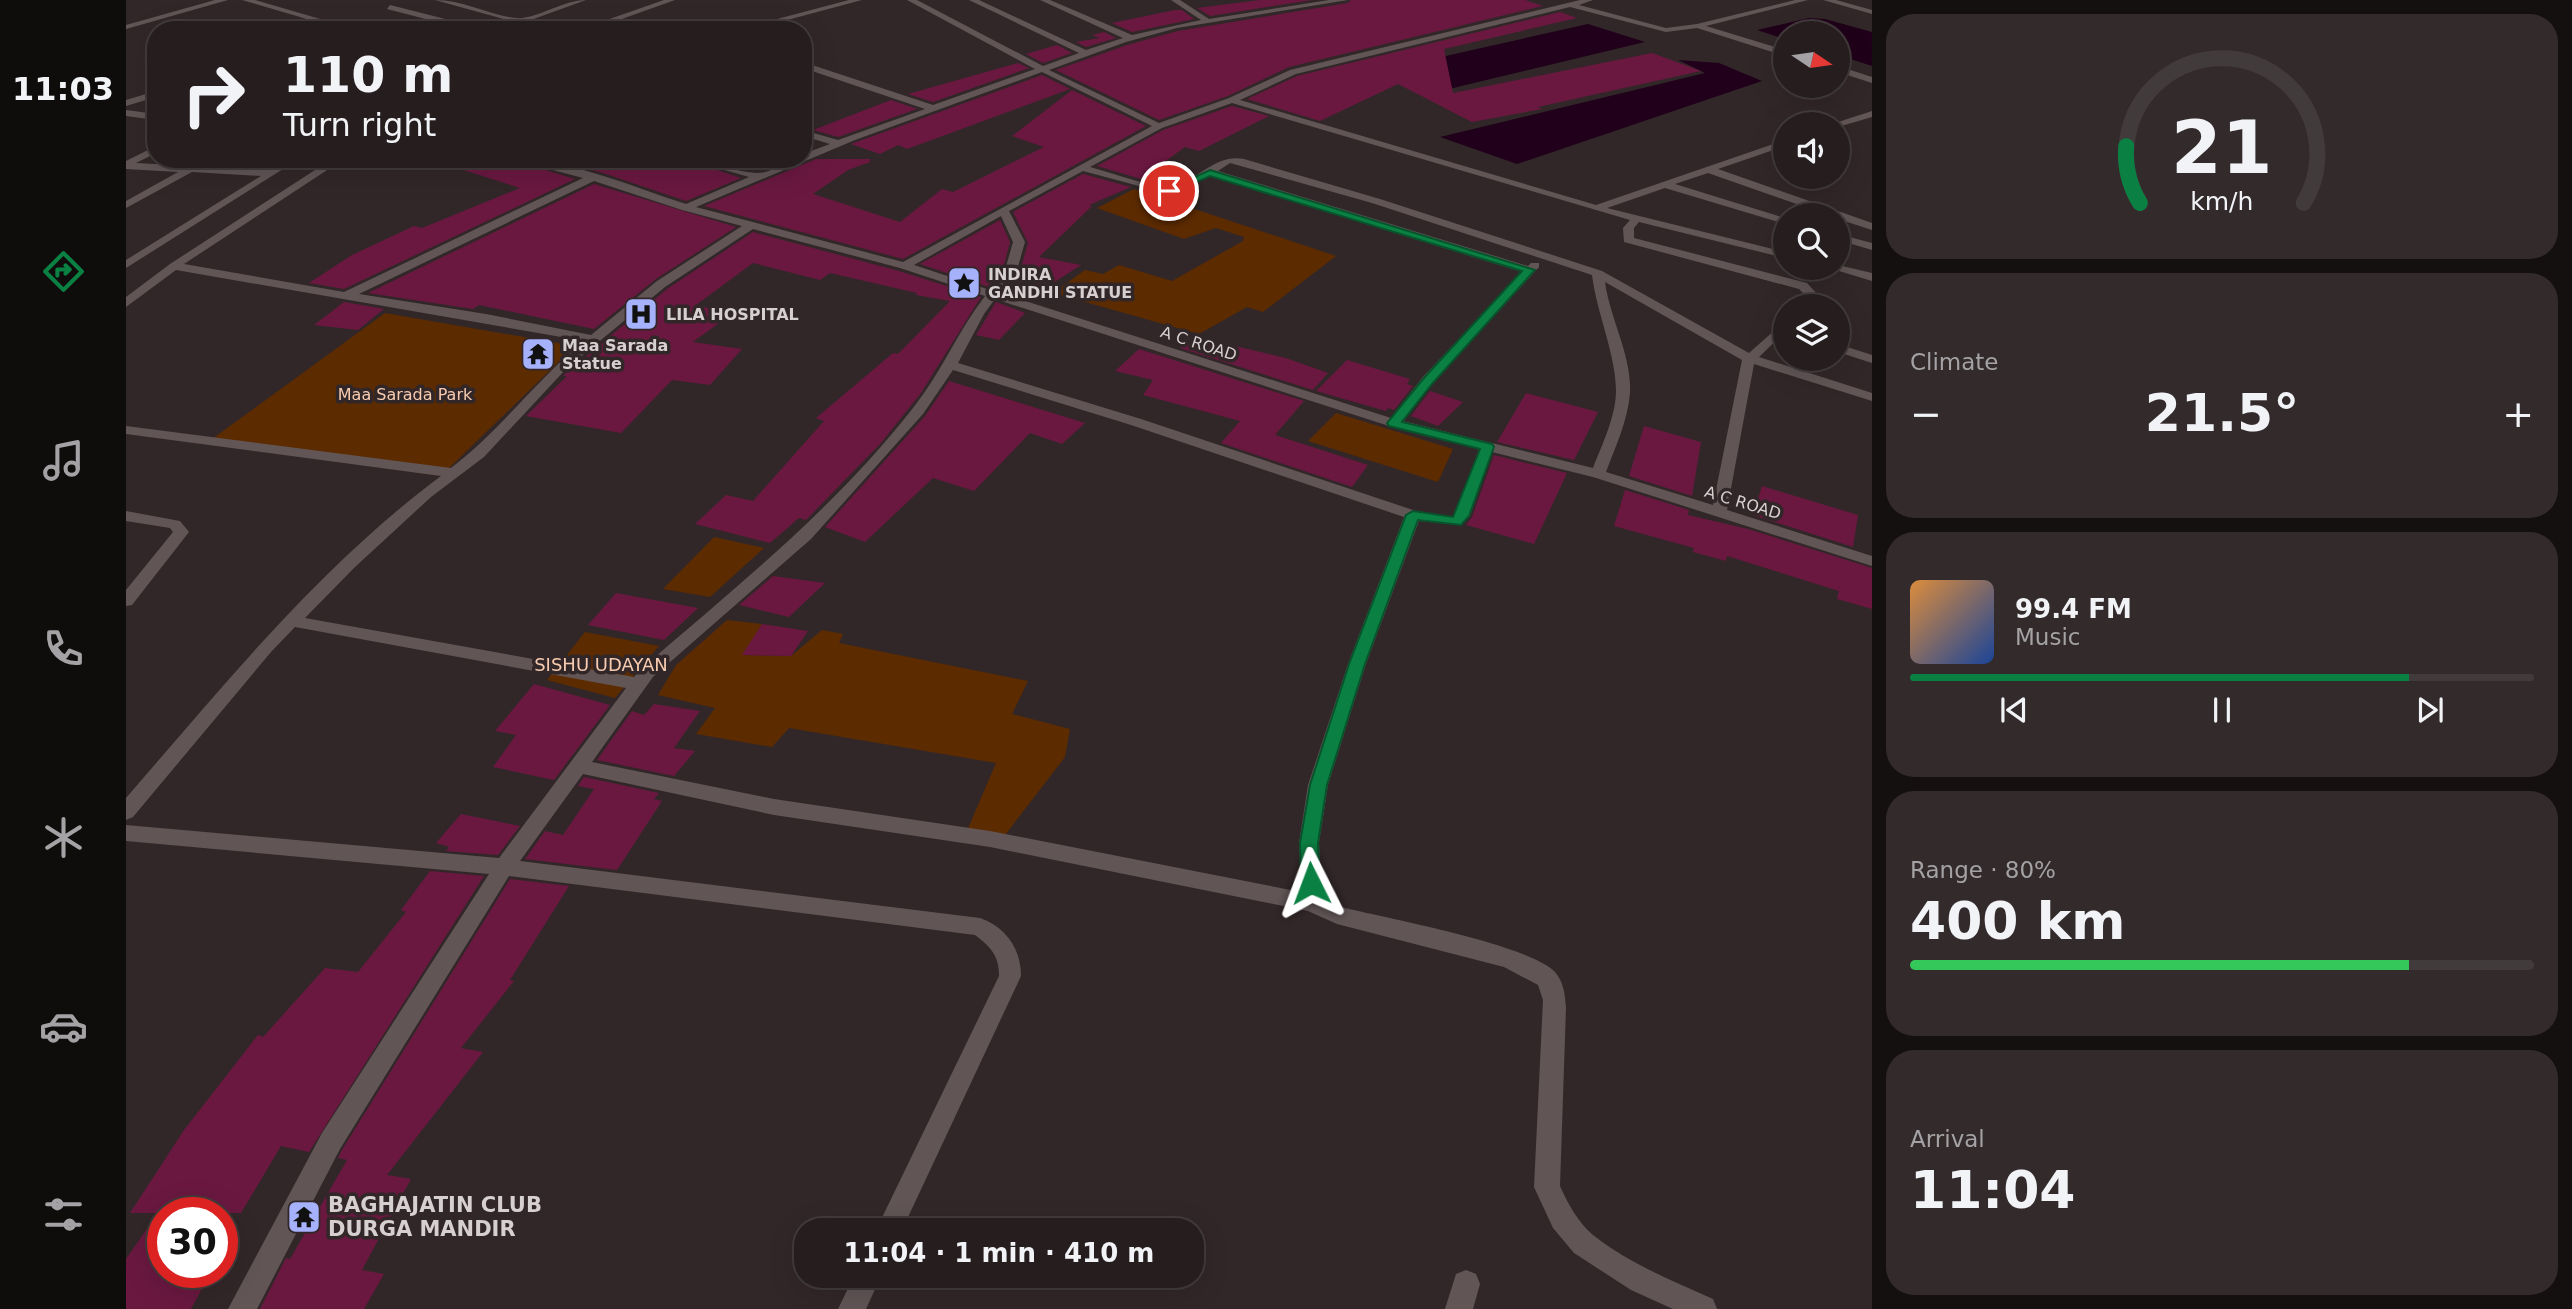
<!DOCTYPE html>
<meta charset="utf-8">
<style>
:root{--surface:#261d1e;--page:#322a2b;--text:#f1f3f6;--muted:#a4a2a4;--line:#423b3c;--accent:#0b8043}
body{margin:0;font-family:"DejaVu Sans",sans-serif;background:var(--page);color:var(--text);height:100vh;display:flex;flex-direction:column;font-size:26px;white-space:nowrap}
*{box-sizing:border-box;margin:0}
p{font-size:23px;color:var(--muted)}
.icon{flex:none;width:38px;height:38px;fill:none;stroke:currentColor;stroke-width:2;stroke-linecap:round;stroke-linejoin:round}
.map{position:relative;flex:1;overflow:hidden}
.side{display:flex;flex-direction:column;gap:14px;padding:14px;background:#151010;width:700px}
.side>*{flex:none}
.banner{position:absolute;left:21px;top:21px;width:665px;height:147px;border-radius:28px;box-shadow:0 7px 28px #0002,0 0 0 2px var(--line);background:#261d1e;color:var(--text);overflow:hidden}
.needle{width:46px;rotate:103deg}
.controls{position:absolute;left:1647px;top:21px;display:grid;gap:14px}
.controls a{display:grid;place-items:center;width:77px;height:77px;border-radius:50%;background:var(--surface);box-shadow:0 7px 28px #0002,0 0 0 2px var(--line);font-size:35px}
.speed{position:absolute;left:21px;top:1197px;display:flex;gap:14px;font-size:35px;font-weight:700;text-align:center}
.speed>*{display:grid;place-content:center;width:91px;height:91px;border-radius:50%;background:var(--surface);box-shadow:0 7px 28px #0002,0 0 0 2px var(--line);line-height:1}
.speed .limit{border:10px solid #d22;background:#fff;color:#111}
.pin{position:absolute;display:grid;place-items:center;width:60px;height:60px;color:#fff;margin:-30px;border:4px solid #fff;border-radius:50%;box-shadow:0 2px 7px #0007}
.me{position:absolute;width:77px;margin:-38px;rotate:357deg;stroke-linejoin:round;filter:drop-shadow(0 0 5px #0008)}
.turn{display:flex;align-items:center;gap:24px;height:147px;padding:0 21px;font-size:32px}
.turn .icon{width:91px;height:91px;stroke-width:2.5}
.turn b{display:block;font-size:49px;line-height:60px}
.big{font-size:52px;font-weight:800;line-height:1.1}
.side .card{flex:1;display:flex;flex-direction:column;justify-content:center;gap:10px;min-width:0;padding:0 24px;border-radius:28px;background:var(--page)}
.side .dial{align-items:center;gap:0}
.dial svg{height:182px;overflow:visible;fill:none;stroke:var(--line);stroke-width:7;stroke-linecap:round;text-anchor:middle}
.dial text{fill:var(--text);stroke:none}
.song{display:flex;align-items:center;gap:21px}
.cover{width:84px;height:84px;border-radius:10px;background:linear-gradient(135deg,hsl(30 70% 55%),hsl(220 70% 35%))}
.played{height:7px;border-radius:4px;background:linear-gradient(90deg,var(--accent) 80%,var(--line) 80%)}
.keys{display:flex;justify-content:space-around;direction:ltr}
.heat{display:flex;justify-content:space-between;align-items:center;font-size:38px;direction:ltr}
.charge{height:10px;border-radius:5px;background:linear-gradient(90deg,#34c759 80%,var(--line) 0)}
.trip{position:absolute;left:668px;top:1218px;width:410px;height:70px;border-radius:28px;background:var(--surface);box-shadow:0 7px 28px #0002,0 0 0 2px var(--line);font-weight:800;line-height:70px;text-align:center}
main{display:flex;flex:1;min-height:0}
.dock{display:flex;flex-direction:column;width:126px;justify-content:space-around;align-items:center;background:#0f0c0c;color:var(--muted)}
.dock .icon{width:49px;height:49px}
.dock .selected{color:var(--accent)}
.dock b{font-size:32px;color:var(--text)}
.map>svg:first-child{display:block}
.green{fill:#5d2b00}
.water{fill:#20001a}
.building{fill:#6a1840}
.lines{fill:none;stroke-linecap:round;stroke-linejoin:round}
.minor{fill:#615556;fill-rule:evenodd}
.route{fill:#0b8043;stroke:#07532c;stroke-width:2}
.labels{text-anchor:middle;stroke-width:7;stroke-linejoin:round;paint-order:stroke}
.far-poi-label{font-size:16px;font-weight:bold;fill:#d7d0d0;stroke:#322728;text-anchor:start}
.far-street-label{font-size:16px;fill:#d7d0d0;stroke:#322728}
.far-park-label{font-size:16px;fill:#f6cbb0;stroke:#322728}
.park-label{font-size:18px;fill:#f6cbb0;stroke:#322728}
.near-poi-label{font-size:21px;font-weight:bold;fill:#d7d0d0;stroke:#322728;text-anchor:start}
</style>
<main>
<nav class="dock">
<b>11:03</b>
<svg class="icon selected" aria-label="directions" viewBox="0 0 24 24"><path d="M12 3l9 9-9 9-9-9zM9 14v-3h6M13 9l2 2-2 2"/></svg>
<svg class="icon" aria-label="music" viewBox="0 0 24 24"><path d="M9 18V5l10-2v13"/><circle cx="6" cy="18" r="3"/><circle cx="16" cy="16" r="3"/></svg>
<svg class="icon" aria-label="phone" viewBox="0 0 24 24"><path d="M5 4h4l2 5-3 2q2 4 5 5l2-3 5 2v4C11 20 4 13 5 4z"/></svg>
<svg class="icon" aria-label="climate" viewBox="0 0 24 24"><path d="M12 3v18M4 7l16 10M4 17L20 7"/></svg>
<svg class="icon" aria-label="car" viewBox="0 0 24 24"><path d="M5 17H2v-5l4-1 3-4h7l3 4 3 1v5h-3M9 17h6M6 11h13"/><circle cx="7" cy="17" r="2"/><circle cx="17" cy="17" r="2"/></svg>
<svg class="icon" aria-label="filters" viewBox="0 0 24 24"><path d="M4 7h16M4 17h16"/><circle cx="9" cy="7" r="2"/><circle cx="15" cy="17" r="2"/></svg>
</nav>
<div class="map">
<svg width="1746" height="1309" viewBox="0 0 1746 1309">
<rect width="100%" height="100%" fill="#322728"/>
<g class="green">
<polygon points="1008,189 1210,256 1137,312 1121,307 1073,334 927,293 959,270 977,274 993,265 1046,281 1117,241 1118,237 1090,228 1058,239 971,208"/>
<polygon points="259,313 449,346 315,476 82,442"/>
<polygon points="1210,413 1327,449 1312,482 1182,441"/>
<polygon points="588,537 638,548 584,597 537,589"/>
<polygon points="601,620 636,624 617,655 665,656 696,630 717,634 713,643 902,681 886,714 944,729 939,757 873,843 837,840 870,763 663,728 646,747 570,734 589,708 532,695 550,665"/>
<polygon points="459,632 533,646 489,698 421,680"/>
</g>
<g class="water">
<polygon points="1683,18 1699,19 1746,32 1746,66 1712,55 1712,33 1659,33 1659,39 1631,30"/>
<polygon points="1462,24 1519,42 1323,89 1266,68"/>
<polygon points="1552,60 1593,63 1636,81 1391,164 1314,137 1579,73"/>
</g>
<g class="building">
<polygon points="1134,0 1186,0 1084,16 1071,8"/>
<polygon points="1225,0 1399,0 1417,6 1163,67 1102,96 1033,120 930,70 1001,45 1052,31 1222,3"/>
<polygon points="1049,10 1056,10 1068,19 1006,32 986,23"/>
<polygon points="1434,12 1451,18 1318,49 1327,93 1526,53 1575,71 1412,107 1416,109 1346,122 1272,84 1194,121 1121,99 1171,76"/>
<polygon points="978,32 990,38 960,47 950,42 974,38 966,35"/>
<polygon points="931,45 946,53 917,63 900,54"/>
<polygon points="892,63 903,68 807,102 782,94"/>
<polygon points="916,75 944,89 781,149 772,145 754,154 725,144"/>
<polygon points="946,90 1020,126 777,259 578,206 690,159 744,159 744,162 722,170 687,194 774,222 816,189 827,192 918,147 886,136"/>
<polygon points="765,100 791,109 712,137 687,130"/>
<polygon points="1106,106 1143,116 1073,151 1059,147 1015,179 971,166 1037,130"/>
<polygon points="323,159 383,159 449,179 218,289 183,283 226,255 288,226 296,228 394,188 322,165"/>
<polygon points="419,159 558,159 615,178 560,201 474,172"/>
<polygon points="582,159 663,159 630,170"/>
<polygon points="957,174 1005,187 963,205 966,206 913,257 955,265 902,299 878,292 894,271 902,243 887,212"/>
<polygon points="468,184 610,227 530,279 468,329 353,305 347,309 242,293"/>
<polygon points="874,220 884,242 877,269 863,287 794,264"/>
<polygon points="627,232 773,271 855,297 795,393 755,443 680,520 673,518 644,543 569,524 600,495 627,501 698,421 690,418 767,353 772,354 824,301 790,295 791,293 704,273 694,280 627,263 570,305 605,314 567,342 616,349 584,385 546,380 495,433 400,416 441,376 437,376 442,371 541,289"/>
<polygon points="218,302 258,309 232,330 188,325"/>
<polygon points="870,302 899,313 873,340 850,335"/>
<polygon points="1075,338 1160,358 1202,373 1187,390 1054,348"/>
<polygon points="1013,349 1178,401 1149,435 1242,465 1226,487 1095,443 1114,421 1017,395 1027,380 989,371"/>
<polygon points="1221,360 1284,379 1281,384 1287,386 1268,410 1262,408 1260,411 1190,391"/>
<polygon points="823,381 959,423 936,444 904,433 848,491 807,478 739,542 699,527 799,416"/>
<polygon points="1304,391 1337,402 1312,426 1285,416"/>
<polygon points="1400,393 1472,412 1448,460 1371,442"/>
<polygon points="1518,426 1575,442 1566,496 1503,476"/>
<polygon points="1368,455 1441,473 1408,544 1340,525 1346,517"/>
<polygon points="1636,486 1732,515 1727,547 1627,515"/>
<polygon points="1499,490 1563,510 1562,515 1622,529 1746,568 1746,609 1711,599 1713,591 1601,556 1600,561 1567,552 1568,548 1488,526"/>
<polygon points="647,576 699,583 663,617 613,605"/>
<polygon points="490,593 572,608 538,640 462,625"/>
<polygon points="636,624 682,631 665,656 616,655"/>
<polygon points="408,684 484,705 428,780 367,767 390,735 369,731"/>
<polygon points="528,704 574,711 548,748 569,751 548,776 471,760 506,711 518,715"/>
<polygon points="458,777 533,793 528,799 536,801 491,870 399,859 419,831 437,835 468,789 452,786"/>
<polygon points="335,814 394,826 372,855 320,851 323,847 310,843"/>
<polygon points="304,871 358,876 183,1152 155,1146 115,1213 37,1213 37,1272 85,1272 65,1309 0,1309 0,1259 32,1213 4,1213 58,1130 132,1035 137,1037 199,968 232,972 280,912 275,910"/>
<polygon points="384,879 443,886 384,980 388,981 335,1048 357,1052 261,1175 285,1179 236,1270 258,1274 238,1309 134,1309 160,1258 164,1259 221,1160 212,1158 216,1150"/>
</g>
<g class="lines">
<g class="minor">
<polygon points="89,0 102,0 0,29 0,25"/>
<polygon points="116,0 129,0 232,30 218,30"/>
<path d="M309 0C337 0 363 15 390 18 409 20 437 0 460 0L402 21 432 30H418Z"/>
<polygon points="538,0 549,0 465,30 452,30"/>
<polygon points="723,0 736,0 624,30 609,30"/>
<path d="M781 0H791L917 66 953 53 843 0H853L960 50 997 38 914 0H924L1006 35 1075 20 1045 0H1054L1083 19 1203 0H1222L1051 28 1000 42 923 70 1033 123 1103 98 1164 70 1454 0H1467L1453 5 1540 28 1571 24 1669 0H1682L1580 26 1659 50V56L1571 28 1540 32 1444 7 1170 74 1114 100 1470 205 1659 140V146L1592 169 1746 223V230L1712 219V215H1702L1582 173 1549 184 1659 218V224L1539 188 1481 208 1659 252V258L1513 222 1508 228V238L1681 283 1693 296 1684 306H1671L1680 296 1673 289 1498 242 1497 228 1504 220 1106 103 1036 128 964 167C979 171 1032 189 1043 187 1071 182 1089 153 1118 159L1254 199 1476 271 1623 353 1659 321V332L1633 357 1746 393V401L1628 364 1601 510 1746 556V566L1467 477 1366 452 1344 516 1335 525 1293 521 1240 664 1202 785 1193 843 1196 898 1215 907C1259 918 1402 944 1429 972 1438 982 1439 996 1440 1008L1434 1186C1442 1204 1452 1222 1467 1235 1502 1263 1547 1281 1587 1299L1591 1309H1547L1505 1290 1448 1253 1427 1228 1408 1187 1417 1000 1412 985 1378 967 1211 924 1182 911 864 847 648 815 457 774 394 861 854 918C880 927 895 949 895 976L776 1230H750L873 976C873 956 865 947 849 935L383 876 214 1149 131 1309H102L196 1133 363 874 0 841V825L373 858 500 688 169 627 145 652 7 817 0 820V798C98 685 194 566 315 476L0 434V426L325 468C374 431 410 380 458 341L50 270 0 307V297L44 264 206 159H218L58 264 218 292 457 178 385 159C444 159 504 186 560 204L623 177 560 159C585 159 607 172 630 173 646 174 660 159 677 159V154L704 144 677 136V130L712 140 799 109 677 68V62L807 105 909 69ZM916 72 1026 126 777 262 570 207 729 140ZM1104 163 1246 203 1466 275C1471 314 1490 355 1490 391 1490 416 1476 445 1467 468L1277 421 1306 384 1413 267V263H1405L1402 266 1092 171ZM957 171 1043 194 1085 176 1396 272 1296 378 1265 418 874 293 891 270 899 242 883 211ZM468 181 556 210 616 226 531 281 465 335 360 314 233 294ZM875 216 887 242 879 270 864 290 788 265ZM627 229 774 268 859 296C832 331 815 373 787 408 709 508 610 587 515 669L508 677 179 618 228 568 305 497 358 457 440 369 539 287ZM1479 282 1616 360 1587 505 1480 472C1489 448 1502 420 1504 393 1506 356 1484 319 1479 282ZM869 299 1263 426 1353 449 1329 514 1326 517 1290 511 1015 419 832 363 858 314ZM827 370 1005 425 1278 517 1222 664 1182 785 1173 843 1175 892 864 831 648 799 466 762 527 677 685 539 797 414Z"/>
<polygon points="1697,0 1710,0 1746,10 1746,14"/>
<polygon points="264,5 355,28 356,30 342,30 261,9"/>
<polygon points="1712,66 1746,77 1746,83 1712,72"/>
<polygon points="30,91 30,97 0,106 0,100"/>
<polygon points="0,110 30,114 30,120 0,116"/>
<polygon points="1746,111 1746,117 1712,127 1712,124 1706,124"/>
<polygon points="30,146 30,153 10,163 144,170 161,159 173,159 0,268 0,260 135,176 66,172 0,208 0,201 52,172 0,169 0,161"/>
<polygon points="1712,234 1746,243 1746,250 1712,240"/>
<polygon points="1712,265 1746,273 1746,281 1703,268 1712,268"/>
<polygon points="1712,344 1746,355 1746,363 1712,352"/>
<polygon points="0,511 54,521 63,532 6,605 0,606 0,590 47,532 44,528 0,521"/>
<polygon points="1340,1270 1350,1274 1354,1284 1347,1309 1319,1309 1330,1274"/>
<polygon points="728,1276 755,1276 740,1309 712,1309"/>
</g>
</g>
<polygon class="route" points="1084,170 1409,270 1306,384 1276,422 1366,444 1368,447 1343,516 1335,525 1292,520 1239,664 1201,785 1192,843 1194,883 1191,889 1185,891 1178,889 1175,883 1174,843 1184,785 1223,664 1280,515 1287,511 1327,517 1354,449 1263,426 1261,423 1297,379 1396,271 1084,176 1046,193 1038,191"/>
<defs>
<symbol id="sight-square" viewBox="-11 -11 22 22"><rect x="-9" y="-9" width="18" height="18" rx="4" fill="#a6b1fc" stroke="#322728"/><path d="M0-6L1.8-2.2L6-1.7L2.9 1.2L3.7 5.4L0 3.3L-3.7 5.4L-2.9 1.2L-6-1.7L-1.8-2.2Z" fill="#111"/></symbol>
<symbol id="hospital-square" viewBox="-11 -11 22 22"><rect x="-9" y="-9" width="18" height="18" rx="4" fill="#a6b1fc" stroke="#322728"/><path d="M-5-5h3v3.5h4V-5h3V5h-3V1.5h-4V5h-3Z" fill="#111"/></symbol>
<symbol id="temple-square" viewBox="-11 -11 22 22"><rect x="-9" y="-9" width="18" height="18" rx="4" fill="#a6b1fc" stroke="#322728"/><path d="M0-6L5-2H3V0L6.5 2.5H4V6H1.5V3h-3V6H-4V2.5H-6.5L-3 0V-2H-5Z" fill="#111"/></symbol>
</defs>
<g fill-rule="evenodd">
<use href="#sight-square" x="819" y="264" width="38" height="38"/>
<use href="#hospital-square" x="496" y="295" width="38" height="38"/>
<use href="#temple-square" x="393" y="335" width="38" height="38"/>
<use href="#temple-square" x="159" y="1198" width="38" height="38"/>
</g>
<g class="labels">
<g class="far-poi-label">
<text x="862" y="280">INDIRA<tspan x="862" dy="18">GANDHI STATUE</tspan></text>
<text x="540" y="320">LILA HOSPITAL</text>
<text x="436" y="351">Maa Sarada<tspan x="436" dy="18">Statue</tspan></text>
</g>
<g class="far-street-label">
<text transform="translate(1073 343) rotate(18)" y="6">A C ROAD</text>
<text transform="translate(1617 502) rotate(17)" y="6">A C ROAD</text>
</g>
<g class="far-park-label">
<text x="279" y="400">Maa Sarada Park</text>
</g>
<g class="park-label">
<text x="475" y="671">SISHU UDAYAN</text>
</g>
<g class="near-poi-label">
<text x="202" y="1212">BAGHAJATIN CLUB<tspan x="202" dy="24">DURGA MANDIR</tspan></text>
</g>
</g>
</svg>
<div class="controls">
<a><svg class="needle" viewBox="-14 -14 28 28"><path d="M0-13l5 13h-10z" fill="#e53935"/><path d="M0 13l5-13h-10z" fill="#a4a2a4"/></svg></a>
<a><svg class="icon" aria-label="sound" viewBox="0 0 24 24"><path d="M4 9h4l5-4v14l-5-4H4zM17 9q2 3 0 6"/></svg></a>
<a><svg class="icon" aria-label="search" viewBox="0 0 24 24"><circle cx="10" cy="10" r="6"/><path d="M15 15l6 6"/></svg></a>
<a><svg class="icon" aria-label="layers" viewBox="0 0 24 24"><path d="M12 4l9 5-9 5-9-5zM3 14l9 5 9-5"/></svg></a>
</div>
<div class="speed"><div class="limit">30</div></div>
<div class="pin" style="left:1043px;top:191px;background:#d93025"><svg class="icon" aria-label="arrive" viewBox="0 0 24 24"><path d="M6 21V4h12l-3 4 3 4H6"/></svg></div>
<svg class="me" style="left:1185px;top:883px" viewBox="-20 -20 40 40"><path d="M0-17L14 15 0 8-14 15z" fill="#0b8043" stroke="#fff" stroke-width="4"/></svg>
<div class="trip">11:04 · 1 min · 410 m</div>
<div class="banner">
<div class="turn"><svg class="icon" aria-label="right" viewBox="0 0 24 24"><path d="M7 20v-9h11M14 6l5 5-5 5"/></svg><div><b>110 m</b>Turn right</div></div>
</div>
</div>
<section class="side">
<div class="card dial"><svg viewBox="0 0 100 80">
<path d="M14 69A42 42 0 1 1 86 69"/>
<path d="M14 69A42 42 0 0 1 8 44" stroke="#0b8043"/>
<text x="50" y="56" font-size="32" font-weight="700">21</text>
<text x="50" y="72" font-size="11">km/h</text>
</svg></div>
<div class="card"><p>Climate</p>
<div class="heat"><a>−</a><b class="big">21.5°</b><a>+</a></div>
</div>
<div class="card">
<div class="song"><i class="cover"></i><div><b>99.4 FM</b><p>Music</p></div></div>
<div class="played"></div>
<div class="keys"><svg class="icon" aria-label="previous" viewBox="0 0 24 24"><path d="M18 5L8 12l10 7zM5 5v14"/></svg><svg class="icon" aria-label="pause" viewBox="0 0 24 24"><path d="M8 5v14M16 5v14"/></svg><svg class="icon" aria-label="next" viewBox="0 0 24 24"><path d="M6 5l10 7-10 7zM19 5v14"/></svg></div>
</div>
<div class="card"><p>Range · 80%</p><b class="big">400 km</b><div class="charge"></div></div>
<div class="card"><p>Arrival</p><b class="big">11:04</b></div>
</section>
</main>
